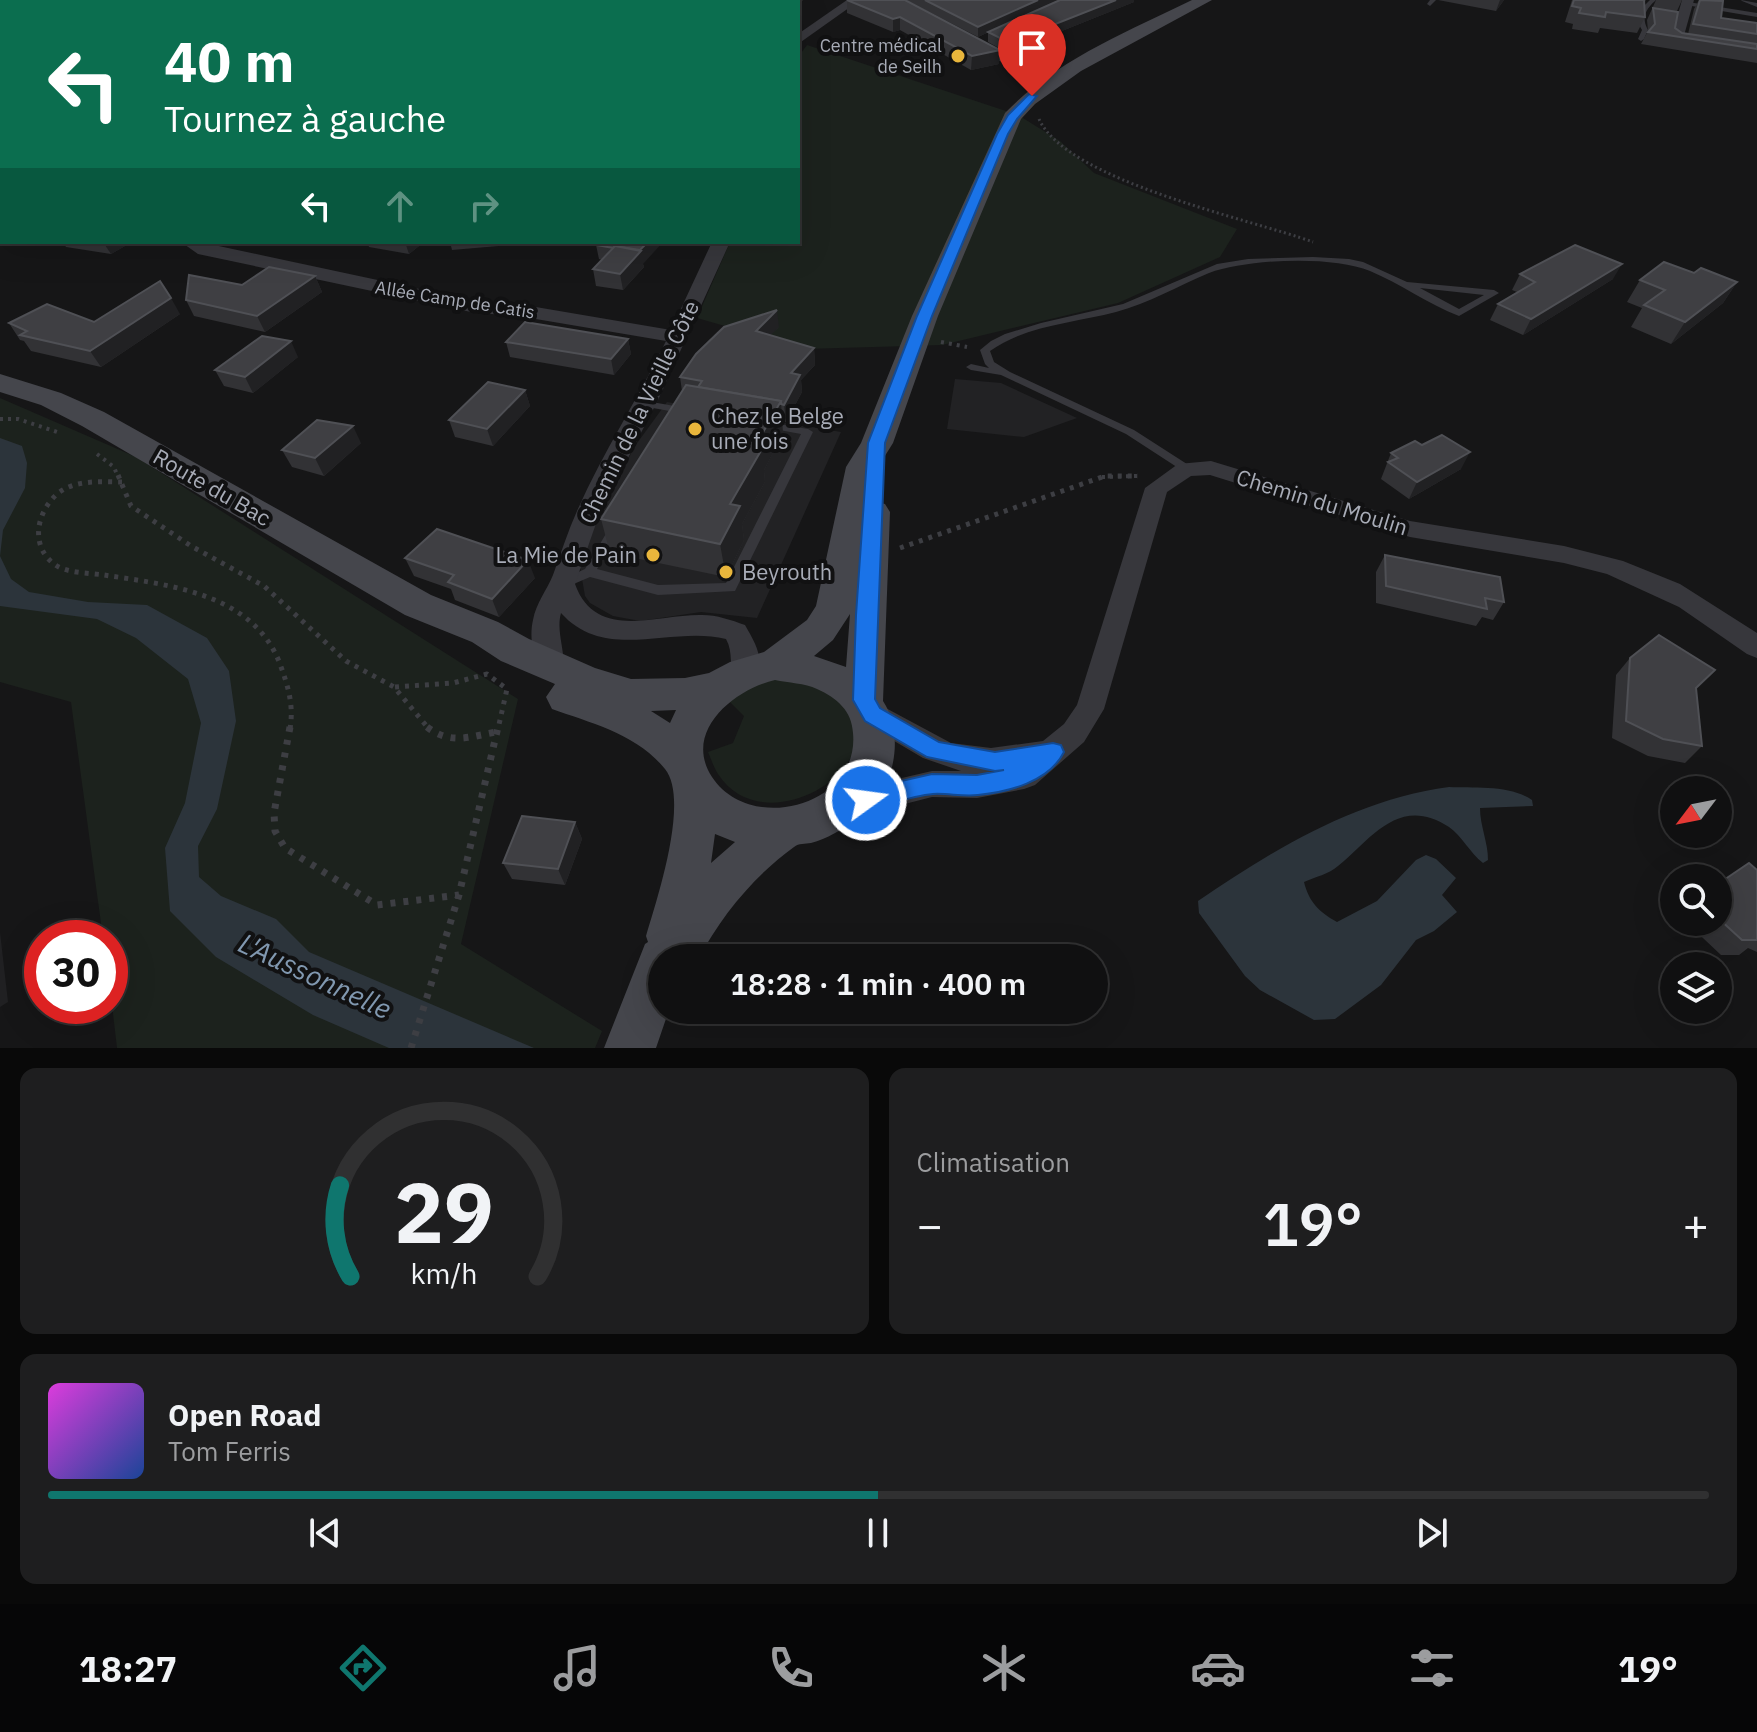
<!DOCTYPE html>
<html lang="fr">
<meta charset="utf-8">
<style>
:root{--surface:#101011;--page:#1e1e1f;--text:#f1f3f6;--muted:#9c9d9f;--line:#303031;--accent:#0f766e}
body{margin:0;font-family:"IBM Plex Sans",sans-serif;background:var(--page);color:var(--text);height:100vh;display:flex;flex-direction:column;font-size:30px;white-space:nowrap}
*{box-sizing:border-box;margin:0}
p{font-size:26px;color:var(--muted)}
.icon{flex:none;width:44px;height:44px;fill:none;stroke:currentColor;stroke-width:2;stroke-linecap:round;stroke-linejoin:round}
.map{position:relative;height:1048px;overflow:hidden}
.side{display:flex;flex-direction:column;gap:20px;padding:20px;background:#090909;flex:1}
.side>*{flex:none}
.hud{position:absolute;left:0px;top:0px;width:800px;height:244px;box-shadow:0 8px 32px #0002,0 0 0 2px var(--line);background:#0b6e4f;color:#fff;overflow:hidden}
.needle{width:52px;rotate:238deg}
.tools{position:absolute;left:1660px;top:776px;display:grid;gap:16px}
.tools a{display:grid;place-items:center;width:72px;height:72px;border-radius:50%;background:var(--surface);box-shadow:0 8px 32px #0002,0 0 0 2px var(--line);font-size:40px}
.speed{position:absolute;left:24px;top:920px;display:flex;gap:16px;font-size:40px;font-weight:700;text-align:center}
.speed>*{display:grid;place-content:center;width:104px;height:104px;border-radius:50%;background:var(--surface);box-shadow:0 8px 32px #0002,0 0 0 2px var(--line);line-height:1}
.speed .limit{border:12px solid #d22;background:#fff;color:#111}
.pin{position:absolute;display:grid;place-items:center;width:68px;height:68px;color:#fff;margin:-82px -34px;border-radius:50% 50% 50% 0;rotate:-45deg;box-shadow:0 0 8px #0007}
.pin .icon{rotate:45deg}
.me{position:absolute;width:88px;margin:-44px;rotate:76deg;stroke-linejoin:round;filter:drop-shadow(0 0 6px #0008)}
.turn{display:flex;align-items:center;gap:28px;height:168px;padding:0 32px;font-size:36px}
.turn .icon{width:104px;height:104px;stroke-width:2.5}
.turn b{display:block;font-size:56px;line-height:68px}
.lanes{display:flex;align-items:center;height:76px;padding:0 32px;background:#0003;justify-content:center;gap:40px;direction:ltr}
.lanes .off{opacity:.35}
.big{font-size:60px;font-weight:600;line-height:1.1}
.side .widget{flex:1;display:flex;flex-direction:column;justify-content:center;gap:12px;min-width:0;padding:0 28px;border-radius:16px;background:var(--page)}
.side .dial{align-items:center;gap:0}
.dial svg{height:208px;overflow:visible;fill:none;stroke:var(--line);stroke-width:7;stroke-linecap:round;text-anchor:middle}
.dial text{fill:var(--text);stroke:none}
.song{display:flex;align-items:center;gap:24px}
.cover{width:96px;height:96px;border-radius:12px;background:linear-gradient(135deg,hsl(300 70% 55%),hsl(220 70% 35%))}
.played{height:8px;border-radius:4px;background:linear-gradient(90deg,var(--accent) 50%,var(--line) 50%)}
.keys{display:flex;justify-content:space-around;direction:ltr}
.heat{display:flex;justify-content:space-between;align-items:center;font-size:44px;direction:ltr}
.side .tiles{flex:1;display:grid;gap:20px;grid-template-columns:1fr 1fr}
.widget:last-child{grid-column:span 2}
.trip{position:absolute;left:648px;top:944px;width:460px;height:80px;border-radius:40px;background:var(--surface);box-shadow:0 8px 32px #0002,0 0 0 2px var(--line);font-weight:600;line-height:80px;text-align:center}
.tabs{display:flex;height:128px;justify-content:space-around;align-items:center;background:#060607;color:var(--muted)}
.tabs .icon{width:56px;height:56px}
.tabs .selected{color:var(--accent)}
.tabs b{font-size:36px;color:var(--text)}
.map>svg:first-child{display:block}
.built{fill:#222224}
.green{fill:#1c221d}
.water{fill:#2c343b}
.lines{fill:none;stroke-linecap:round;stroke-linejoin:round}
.path-far3{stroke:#3d3e43;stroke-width:3;stroke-dasharray:2 3;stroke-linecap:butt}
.path-far2{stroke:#3d3e43;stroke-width:4;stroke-dasharray:3 5;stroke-linecap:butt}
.path-far1{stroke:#3d3e43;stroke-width:5;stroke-dasharray:4 6;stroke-linecap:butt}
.path{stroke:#3d3e43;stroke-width:7;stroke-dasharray:5 8;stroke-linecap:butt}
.lane{fill:#37373c;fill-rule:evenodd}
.street{fill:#37373c;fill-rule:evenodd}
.secondary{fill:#45464c;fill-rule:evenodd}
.wall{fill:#323235}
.shaded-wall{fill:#212123}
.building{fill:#3f3f43;stroke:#4f5055;stroke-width:2}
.route{fill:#1a73e8;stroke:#114b97;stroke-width:2}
.poi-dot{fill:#e9b63c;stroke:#111112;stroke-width:3}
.labels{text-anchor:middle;stroke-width:8;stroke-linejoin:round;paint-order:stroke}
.far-poi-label{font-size:18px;fill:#a8acb7;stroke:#111112;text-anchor:end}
.far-street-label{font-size:18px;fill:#a8acb7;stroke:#111112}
.street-label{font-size:22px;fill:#a8acb7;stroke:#111112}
.poi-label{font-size:22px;fill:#a8acb7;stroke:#111112;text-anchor:start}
.near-water-label{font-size:28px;font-style:italic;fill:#8198b0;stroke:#111112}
</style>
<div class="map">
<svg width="1757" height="1048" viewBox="0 0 1757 1048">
<rect width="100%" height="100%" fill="#161617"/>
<g class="built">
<polygon points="955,379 1001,383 1077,418 1024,437 947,429"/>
<polygon points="667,402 841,432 757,618 701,612 640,621 613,616 590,603 585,596 580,567 586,538 635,446"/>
</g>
<g class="green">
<polygon points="0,0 391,0 2,2 0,107"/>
<polygon points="807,45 1018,115 1060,141 1094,173 1237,229 1220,257 1118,303 942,345 805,349 697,318 730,242 798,242 798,57"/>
<polygon points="0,398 136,457 518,699 461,944 602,1031 595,1048 117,1048 110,988 110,938 103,938 71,702 0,682"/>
<path d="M771 679C784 681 801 679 814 683 822 686 831 696 838 701 907 757 767 850 718 774 714 768 711 759 708 752L733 743 744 716 729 701 749 687Z"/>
</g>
<g class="water">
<polygon points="0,438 22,446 27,463 25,488 3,530 0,556"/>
<polygon points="0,556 11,579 29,592 88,602 147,605 207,638 229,671 236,721 217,809 198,846 199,877 221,896 276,919 309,952 534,1048 389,1048 313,1015 216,957 170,911 165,848 185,803 201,723 188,679 136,638 97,619 0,606"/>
<path d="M1449 787C1474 788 1511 785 1532 800L1533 806 1480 808C1480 826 1488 842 1488 860L1483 863C1470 853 1462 836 1449 827 1399 794 1371 839 1338 866 1329 874 1315 877 1304 882 1309 902 1319 912 1337 922L1377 901 1416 860 1426 855 1436 859 1456 878 1442 895 1457 912 1434 931 1416 940 1381 985 1335 1019 1314 1020 1260 990 1245 976 1199 913 1198 901C1274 849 1357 799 1449 787Z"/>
</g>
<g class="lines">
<path class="path-far3" d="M1039 119C1067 181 1250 219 1313 242"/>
<g class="path-far2">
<polyline points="941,342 967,347"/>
<polyline points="0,419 18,419 57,432"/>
<polyline points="97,454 114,467 118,477"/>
<polyline points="1102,477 1138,476"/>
</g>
<g class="path-far1">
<polyline points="118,475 131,506 191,546 264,586 346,661 394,687 429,729"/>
<path d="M122 482C101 482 75 479 57 494 35 514 30 549 57 566 68 573 90 573 104 575 169 585 253 593 280 664 288 686 294 705 290 729"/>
<polyline points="900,548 1105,476 1138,476"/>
<polyline points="395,687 453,683 487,674 507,689 498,729"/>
</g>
<g class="path">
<polyline points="290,727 274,813 275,831 285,848 377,905 459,895"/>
<path d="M427 727C451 745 468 737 496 732"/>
<polyline points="411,1048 459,895 498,727"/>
</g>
<g class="lane">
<polygon points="1430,0 1436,0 1430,6 1427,4"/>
<path d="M1650 0H1656C1646 9 1641 17 1648 30L1644 39 1641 41 1638 39 1642 30C1635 18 1640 9 1650 0Z"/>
<polygon points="1741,0 1757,3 1757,7 1742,1"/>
<polygon points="1688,2 1757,13 1757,17 1686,5"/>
<path d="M1313 257 1349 259 1363 262 1407 282 1494 290 1499 293 1459 316C1428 304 1401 284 1370 271 1332 255 1248 259 1209 273 1178 286 1149 303 1116 312 1075 323 1026 325 990 351L994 362 1010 372 1134 430 1190 466 1192 469 1190 472 1186 473 1126 434 1001 375 971 370 966 367 971 364 989 368 985 364 980 350 991 341 1005 334 1041 323 1123 304 1217 264 1248 259ZM1420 288 1484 295 1459 309Z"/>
<polygon points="646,401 686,408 691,411 686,414 642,406 641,404 642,402"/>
<polygon points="767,422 808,429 813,432 735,591 658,595 590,577 569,586 561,586 559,583 561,580 585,569 610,527 614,526 620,530 597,569 658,585 726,583 801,434 763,427 762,425"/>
</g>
<g class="street">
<polygon points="847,0 860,0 798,44 798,34"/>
<polygon points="1682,0 1694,0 1683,39 1677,43 1671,39"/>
<polygon points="967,38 975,38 1058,82 1046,85 967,44"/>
<path d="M181 242H200L471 300 524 305 671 330 712 242H730L658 400 600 512 575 584C596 642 656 614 702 615 717 615 731 620 745 625 755 643 766 659 755 680L745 683 735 680C728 667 734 653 726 639 671 625 606 663 561 613 555 634 569 658 561 674L551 677 541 674C533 659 529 637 533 620 536 603 547 590 553 575 561 553 568 531 577 511 603 452 638 399 666 341L524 317 471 312 198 254Z"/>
<polygon points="1211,461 1410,521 1564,546 1623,561 1680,584 1757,633 1757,658 1747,654 1679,607 1607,574 1564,563 1410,537 1210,475 1191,476 1167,492 1104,709 1084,742 1035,785 1024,789 977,798 932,797 850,818 839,814 835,804 839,794 850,790 932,771 961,771 923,758 862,722 858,714 862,706 872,702 882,706 951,743 991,748 1043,741 1064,724 1077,705 1145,488 1178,464"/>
</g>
<path class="secondary" d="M1192 0H1212L1081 71 1035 104 1021 119 938 316 893 443 878 467 873 501 885 504 890 512 883 701C907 737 893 798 855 821 842 829 827 839 811 843 805 844 799 843 794 847 755 875 721 916 699 958H662V1010H669L656 1048H604L645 944 648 942 646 936C657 899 690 800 665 769 637 734 591 723 552 709L546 697 555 684 501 661 472 642 405 615 82 426 41 405 0 392V374L61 393 104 412 431 595 498 622 529 639 595 668 631 679 685 678 709 673 730 662 764 652 807 620 816 606 846 467 861 443 912 316 1005 113C1056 60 1127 32 1192 0ZM850 614 846 667 814 656 833 640ZM775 680C788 683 805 683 817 689 837 698 852 711 853 733 860 806 750 835 712 777 682 731 735 689 775 680ZM676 710 670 723 651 711ZM715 834 735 842 711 863Z"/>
</g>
<g class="wall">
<polygon points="412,0 803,0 798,5 798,2 413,2"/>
<polygon points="847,0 905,0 999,64 971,70 900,30 893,32 847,13"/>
<polygon points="906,0 1058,0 978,37"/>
<polygon points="1060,0 1134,0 1134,2 1047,37 1047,43 1017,58 988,42 988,32"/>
<polygon points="1438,0 1504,0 1496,11"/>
<polygon points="1572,0 1646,0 1644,3 1645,17 1637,33 1600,28 1598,33 1572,29 1573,24 1565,22"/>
<polygon points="1656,0 1682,0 1677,11 1675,28 1682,33 1688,34 1694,9 1699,0 1698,0 1720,0 1721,18 1757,23 1757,63 1641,44 1648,31 1647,20"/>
<polygon points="63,242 132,242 111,254 66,247"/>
<polygon points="367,242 424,242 409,254 369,247"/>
<polygon points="450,242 524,242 521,244 452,250"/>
<polygon points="600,242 643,264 644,267 623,290 596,286 593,269 602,260 599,259 596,245"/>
<polygon points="1694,273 1737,282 1723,303 1671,344 1631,327 1642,308 1627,302 1640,280"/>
<polygon points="1520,274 1613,279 1523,335 1490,320 1498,304 1517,292 1512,290"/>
<polygon points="315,276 322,292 265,332 194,316 186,300 242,285"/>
<polygon points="180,314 101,367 31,351 24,341 20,340 9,323 94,322"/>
<polygon points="779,327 770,335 814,348 815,365 801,380 802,392 786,422 782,422 783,434 764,470 765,482 742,524 744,540 726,577 610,553 601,519 682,391 680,377"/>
<polygon points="628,339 631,354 614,375 510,357 506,342"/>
<polygon points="298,357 253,393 224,386 215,370"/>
<polygon points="525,390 530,406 493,446 455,437 449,420"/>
<polygon points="361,443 324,476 292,467 282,450"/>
<polygon points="1391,453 1461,469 1409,499 1381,479"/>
<polygon points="1385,555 1504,602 1493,620 1482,617 1476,626 1376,603 1376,572"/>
<polygon points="405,558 535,578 499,617 455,600 451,589 414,576"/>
<polygon points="1630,658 1696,690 1702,746 1685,763 1648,756 1612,738 1616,675"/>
<polygon points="575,822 582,839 565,885 512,879 503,863"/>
<polygon points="1757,870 1757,952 1748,948 1739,955 1721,955 1686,922 1718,922 1718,884"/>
</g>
<g class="shaded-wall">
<polygon points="792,0 803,0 798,5 798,2 790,2"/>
<polygon points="1038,0 1058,0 978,37 978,27"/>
<polygon points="1116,0 1134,0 1134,2 1047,37 1047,43 1017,58 1018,47 1040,30"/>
<polygon points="1500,0 1504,0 1496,11"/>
<polygon points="900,17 900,30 893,32 893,19"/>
<polygon points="1000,50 999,64 971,70 972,56"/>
<polygon points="103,242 132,242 111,254"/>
<polygon points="405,242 424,242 409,254"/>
<polygon points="648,242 663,242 643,264 644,267 623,290 620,274"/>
<polygon points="1622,264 1613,279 1523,335 1531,319"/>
<polygon points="315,276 322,292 265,332 257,316"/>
<polygon points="1737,282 1723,303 1671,344 1685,322"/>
<polygon points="171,298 180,314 101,367 90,351"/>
<polygon points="777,310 779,327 757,348 756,331"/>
<polygon points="628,339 631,354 614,375 611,359"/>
<polygon points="291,341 298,357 253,393 245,377"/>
<polygon points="814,348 815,365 801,380 802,392 786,422 784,405 791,373"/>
<polygon points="525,390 530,406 493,446 487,429"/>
<polygon points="781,401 783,434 764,470 765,482 742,524 744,540 726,577 720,544 730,504 754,448"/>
<polygon points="353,426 361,443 324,476 315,458"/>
<polygon points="1470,452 1461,469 1409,499 1417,482"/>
<polygon points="528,560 535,578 499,617 492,599"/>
<polygon points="575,822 582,839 565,885 558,869"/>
<polygon points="0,932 8,1002 0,1007"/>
</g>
<g class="building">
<polygon points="461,0 792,0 790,2 480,2"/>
<polygon points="847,0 905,0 1000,50 972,56 900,17 893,19"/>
<polygon points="925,0 1038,0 978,27"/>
<polygon points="1060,0 1116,0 1040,30 1048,32 1018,47 988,32"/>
<polygon points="1574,0 1644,0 1645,17 1606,12 1605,17 1579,13 1581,8 1572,6"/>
<polygon points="1700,0 1723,1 1721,18 1757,23 1757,34 1693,24"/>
<polygon points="1653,8 1678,12 1675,28 1682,33 1757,44 1757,49 1648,32 1655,24"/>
<polygon points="600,242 648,242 640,250 615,246 613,248 596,245"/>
<polygon points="1575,245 1622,264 1531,319 1498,304 1535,282 1520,274"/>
<polygon points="615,246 641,251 620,274 593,269"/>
<polygon points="1664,262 1694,273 1701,268 1737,282 1685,322 1644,305 1665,290 1640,280"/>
<polygon points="269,267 315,276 257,316 186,300 189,275 242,285"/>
<polygon points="160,281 171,298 90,351 20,335 27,331 9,323 47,304 94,322"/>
<polygon points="777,310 756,331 814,348 791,373 800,375 784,405 781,404 781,401 698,387 702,381 680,377 696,354 724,327"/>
<polygon points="525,322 628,339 611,359 506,342"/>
<polygon points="262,336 291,341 245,377 215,370"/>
<polygon points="488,382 525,390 487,429 449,420"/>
<polygon points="686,385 781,401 754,448 762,449 730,504 740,506 720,544 601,519"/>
<polygon points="317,420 353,426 315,458 282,450"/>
<polygon points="1442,435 1470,452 1417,482 1388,462 1398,458 1391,453 1415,441 1422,445"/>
<polygon points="437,529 528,560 492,599 448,582 454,575 405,558"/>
<polygon points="1385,555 1500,577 1504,602 1485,598 1487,609 1386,586"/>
<polygon points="1659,635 1715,670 1696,688 1702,746 1663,739 1626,721 1630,658"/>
<polygon points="522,816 575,822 558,869 503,863"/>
<polygon points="1749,863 1757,870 1757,940 1742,940 1718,918 1718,884"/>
</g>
<path class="route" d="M1029 94 1037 96 1017 119 1008 134 932 316 885 443 875 699 880 708 939 742 995 752 1053 743 1061 745 1064 752C1049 782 1008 792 978 795 963 797 948 793 933 794 911 796 888 805 866 810L858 807 854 800 858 792 866 789 932 774 977 775 1004 770 995 771 927 757 865 721 853 700 856 615 868 443 917 316 997 134 1008 115Z"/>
<g class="poi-dot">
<circle cx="958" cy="56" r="8"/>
<circle cx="695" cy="429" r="8"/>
<circle cx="653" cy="555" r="8"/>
<circle cx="726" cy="572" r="8"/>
</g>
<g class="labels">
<g class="far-poi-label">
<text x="942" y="52">Centre médical<tspan x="942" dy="21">de Seilh</tspan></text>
</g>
<g class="far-street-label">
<text transform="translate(455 300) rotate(9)" y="6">Allée Camp de Catis</text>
</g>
<g class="street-label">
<text transform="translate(639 412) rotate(-64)" y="8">Chemin de la Vieille Côte</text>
<text transform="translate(212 487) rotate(30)" y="8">Route du Bac</text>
<text transform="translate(1322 502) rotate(17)" y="8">Chemin du Moulin</text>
</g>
<g class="poi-label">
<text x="711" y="424">Chez le Belge<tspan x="711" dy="25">une fois</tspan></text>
<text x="637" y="563" text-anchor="end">La Mie de Pain</text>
<text x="742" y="580">Beyrouth</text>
</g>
<g class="near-water-label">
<text transform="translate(315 976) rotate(25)" y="10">L'Aussonnelle</text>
</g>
</g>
</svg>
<div class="tools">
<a><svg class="needle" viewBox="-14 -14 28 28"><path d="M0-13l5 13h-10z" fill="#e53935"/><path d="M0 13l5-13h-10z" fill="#9c9d9f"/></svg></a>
<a><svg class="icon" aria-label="search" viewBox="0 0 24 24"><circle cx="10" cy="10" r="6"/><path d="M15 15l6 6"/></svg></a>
<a><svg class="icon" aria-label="layers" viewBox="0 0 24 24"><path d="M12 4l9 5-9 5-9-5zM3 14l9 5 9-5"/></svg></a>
</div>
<div class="speed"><div class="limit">30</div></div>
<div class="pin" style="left:1032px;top:96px;background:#d93025"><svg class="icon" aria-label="arrive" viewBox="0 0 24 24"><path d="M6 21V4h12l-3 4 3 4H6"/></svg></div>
<svg class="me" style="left:866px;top:800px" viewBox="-20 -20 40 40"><circle r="17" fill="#1a73e8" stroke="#fff" stroke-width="3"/><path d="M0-11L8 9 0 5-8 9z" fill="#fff"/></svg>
<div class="trip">18:28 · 1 min · 400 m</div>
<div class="hud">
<div class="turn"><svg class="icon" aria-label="left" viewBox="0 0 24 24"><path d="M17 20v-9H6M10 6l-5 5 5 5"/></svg><div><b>40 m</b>Tournez à gauche</div></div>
<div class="lanes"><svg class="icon" aria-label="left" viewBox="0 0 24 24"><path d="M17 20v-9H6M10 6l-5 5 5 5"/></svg><svg class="icon off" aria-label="ahead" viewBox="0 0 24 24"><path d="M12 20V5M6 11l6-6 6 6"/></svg><svg class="icon off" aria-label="right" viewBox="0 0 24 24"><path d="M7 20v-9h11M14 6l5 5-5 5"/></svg></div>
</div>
</div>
<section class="side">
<div class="tiles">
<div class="widget dial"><svg viewBox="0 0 100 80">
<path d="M14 69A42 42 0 1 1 86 69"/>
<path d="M14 69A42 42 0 0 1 10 34" stroke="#0f766e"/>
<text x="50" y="56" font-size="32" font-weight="700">29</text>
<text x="50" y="72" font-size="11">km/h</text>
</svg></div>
<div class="widget"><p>Climatisation</p>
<div class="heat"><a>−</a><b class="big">19°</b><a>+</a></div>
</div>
<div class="widget">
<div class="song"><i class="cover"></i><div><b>Open Road</b><p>Tom Ferris</p></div></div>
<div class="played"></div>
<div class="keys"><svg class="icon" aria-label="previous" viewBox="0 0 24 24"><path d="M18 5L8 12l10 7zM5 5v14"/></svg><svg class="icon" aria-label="pause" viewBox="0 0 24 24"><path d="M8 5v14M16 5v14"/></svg><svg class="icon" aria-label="next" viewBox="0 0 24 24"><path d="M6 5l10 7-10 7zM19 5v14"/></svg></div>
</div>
</div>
</section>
<nav class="tabs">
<b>18:27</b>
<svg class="icon selected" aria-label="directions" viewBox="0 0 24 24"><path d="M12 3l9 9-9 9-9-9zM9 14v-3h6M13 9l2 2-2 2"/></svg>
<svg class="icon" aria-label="music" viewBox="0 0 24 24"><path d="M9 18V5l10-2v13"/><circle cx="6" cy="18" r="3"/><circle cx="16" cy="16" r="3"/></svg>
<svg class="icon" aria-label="phone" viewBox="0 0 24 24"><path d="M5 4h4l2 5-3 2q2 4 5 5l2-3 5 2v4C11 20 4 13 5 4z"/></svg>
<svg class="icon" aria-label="climate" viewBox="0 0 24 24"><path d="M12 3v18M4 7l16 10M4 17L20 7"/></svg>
<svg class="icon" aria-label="car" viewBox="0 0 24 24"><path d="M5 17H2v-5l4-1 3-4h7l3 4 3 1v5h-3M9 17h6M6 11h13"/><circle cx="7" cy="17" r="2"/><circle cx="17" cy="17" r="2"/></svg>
<svg class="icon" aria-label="filters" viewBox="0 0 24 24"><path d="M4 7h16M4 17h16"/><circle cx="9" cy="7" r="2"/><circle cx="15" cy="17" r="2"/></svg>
<b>19°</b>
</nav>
